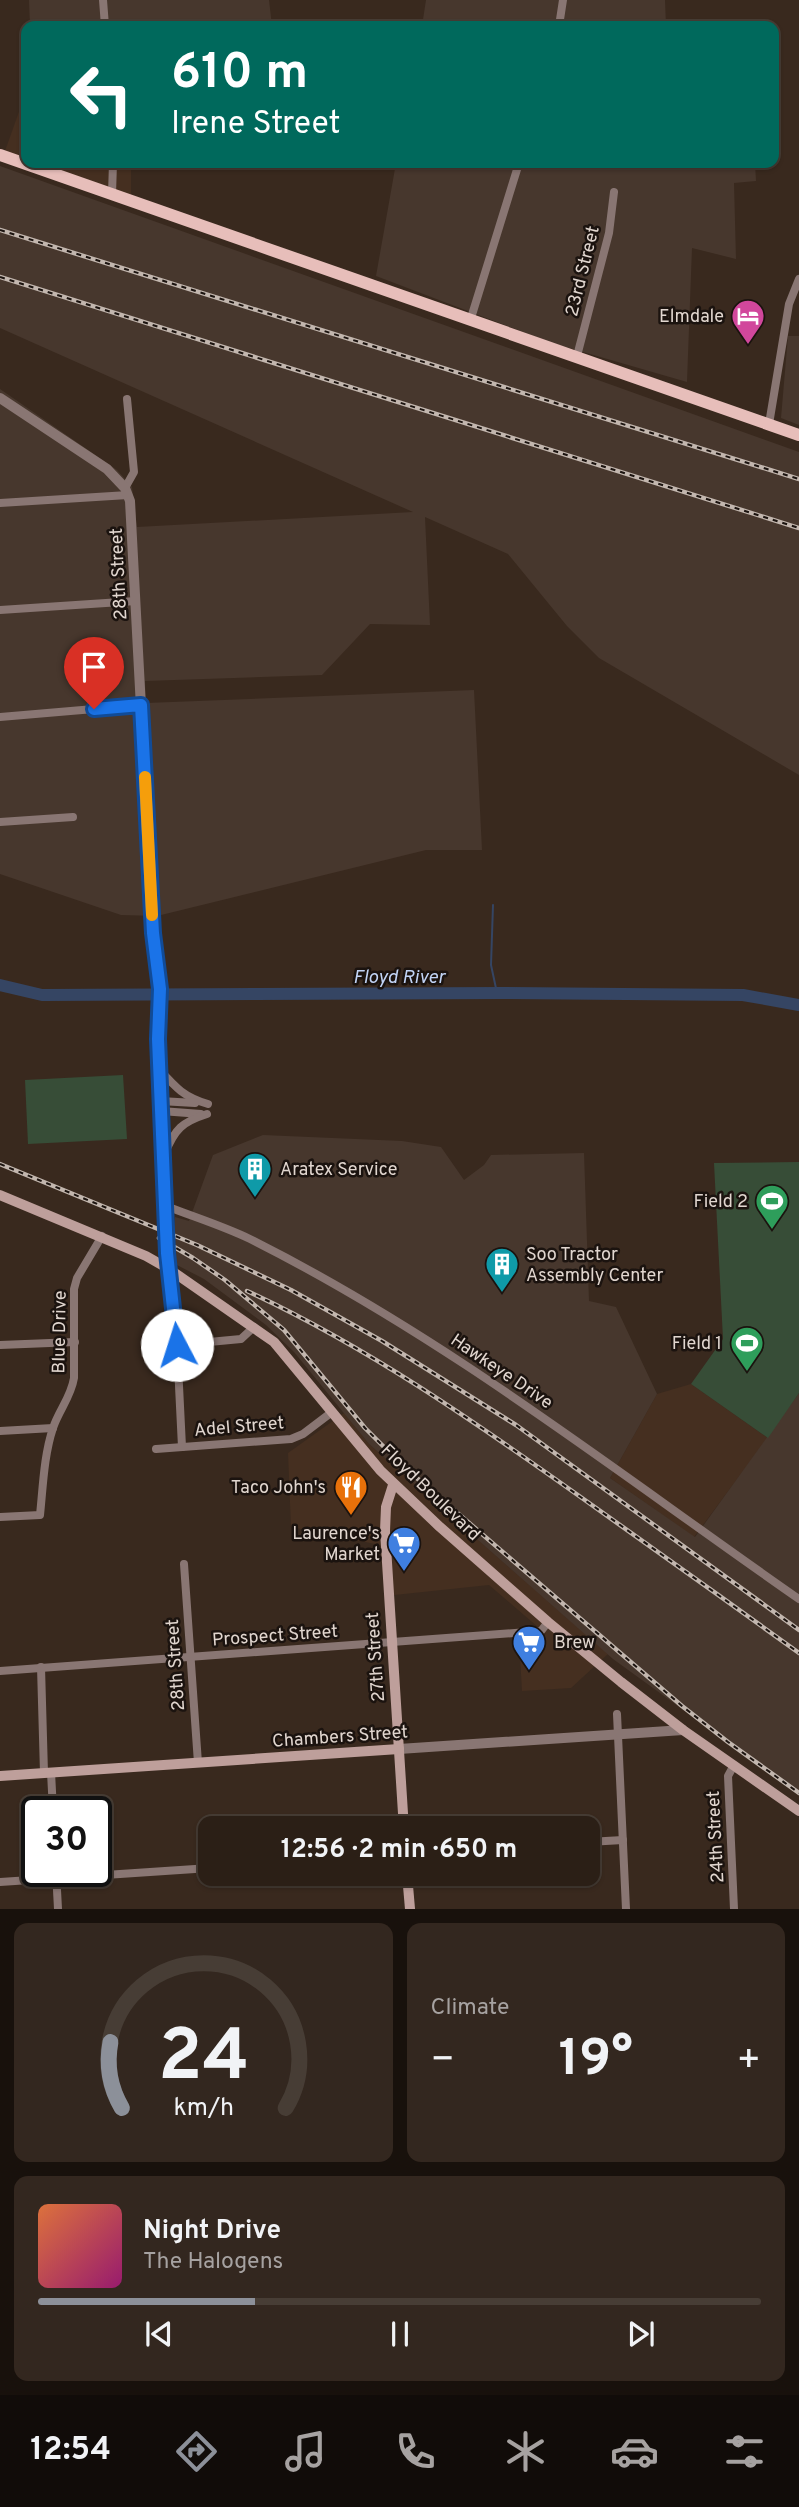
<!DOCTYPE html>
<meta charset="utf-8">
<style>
:root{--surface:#2b1f16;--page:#33271f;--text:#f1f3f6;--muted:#a6a2a1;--line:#473d35;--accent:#8c9099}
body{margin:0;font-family:Overpass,sans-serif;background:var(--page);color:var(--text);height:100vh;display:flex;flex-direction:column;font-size:26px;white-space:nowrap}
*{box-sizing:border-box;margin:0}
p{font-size:23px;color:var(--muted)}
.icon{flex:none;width:38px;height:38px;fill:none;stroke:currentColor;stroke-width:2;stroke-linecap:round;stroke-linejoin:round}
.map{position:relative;height:1909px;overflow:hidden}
.sheet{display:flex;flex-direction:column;gap:14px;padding:14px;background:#18110c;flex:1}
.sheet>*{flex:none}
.banner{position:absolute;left:21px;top:21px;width:758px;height:147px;border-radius:14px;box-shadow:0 2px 5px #0004,0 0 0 2px var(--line);background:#00695c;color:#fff;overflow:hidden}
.speed{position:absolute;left:21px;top:1796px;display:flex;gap:14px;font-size:35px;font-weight:700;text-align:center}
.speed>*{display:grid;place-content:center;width:91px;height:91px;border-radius:50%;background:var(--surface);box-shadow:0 2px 5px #0004,0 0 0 2px var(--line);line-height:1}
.speed .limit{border:4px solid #111;border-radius:10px;background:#fff;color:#111}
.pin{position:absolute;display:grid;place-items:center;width:60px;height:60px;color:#fff;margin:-72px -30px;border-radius:50% 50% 50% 0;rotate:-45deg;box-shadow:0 0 7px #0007}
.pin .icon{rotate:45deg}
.me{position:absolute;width:77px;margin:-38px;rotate:355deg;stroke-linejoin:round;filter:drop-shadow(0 0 5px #0008)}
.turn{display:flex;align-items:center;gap:24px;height:147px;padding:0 35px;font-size:32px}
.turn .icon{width:91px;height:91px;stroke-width:2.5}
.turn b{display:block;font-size:49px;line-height:60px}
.big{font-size:52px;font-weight:700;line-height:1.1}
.sheet .widget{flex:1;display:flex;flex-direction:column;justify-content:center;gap:10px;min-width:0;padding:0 24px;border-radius:14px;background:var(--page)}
.sheet .dial{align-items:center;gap:0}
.dial svg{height:182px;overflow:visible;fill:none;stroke:var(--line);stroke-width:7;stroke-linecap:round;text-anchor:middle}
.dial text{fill:var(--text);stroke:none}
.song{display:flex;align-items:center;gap:21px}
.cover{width:84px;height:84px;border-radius:10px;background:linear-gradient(135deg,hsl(20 70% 55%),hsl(320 70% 35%))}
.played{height:7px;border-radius:4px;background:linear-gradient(90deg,var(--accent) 30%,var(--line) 30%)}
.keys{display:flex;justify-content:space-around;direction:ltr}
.heat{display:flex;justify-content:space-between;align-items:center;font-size:38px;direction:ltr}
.sheet .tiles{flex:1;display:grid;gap:14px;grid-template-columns:1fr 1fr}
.widget:last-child{grid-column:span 2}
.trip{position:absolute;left:198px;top:1816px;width:402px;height:70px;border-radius:14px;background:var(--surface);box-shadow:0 2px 5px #0004,0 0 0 2px var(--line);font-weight:700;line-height:70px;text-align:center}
.tab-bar{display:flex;height:112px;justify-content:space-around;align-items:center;background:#110c09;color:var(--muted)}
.tab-bar .icon{width:49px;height:49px}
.tab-bar .selected{color:var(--accent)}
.tab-bar b{font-size:32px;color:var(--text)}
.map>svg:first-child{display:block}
.built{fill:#452f20}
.industrial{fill:#47372d}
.green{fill:#374d37}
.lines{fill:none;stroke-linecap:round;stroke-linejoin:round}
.stream{stroke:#354563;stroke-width:2}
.river{stroke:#354563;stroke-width:12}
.minor{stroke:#897673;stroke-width:8}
.tertiary{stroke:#897673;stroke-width:10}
.secondary{stroke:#be9f9b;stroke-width:10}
.primary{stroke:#e7beba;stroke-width:12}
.rail-casing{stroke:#c2b6ae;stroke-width:4.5}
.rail{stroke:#1b130f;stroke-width:2;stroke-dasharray:5;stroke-linecap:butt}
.route-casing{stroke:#114b97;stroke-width:18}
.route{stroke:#1a73e8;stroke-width:12}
.slow{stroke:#f59e0b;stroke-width:12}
.labels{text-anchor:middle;stroke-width:5;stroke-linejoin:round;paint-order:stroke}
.street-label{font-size:18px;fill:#e1d6cf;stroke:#1b130f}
.poi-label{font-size:18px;fill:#e1d6cf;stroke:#1b130f;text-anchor:end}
.water-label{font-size:19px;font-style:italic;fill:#c2d4f6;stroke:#1b130f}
</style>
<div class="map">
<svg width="799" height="1909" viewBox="0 0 799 1909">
<rect width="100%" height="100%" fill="#39291e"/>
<g class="built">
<polygon points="26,92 26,159 5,151"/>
<polygon points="38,163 131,163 131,196"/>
<polygon points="691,1384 768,1438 694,1537 610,1478 657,1394"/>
<polygon points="344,1413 369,1444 608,1654 571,1688 522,1691 519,1639 546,1634 489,1585 385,1596 380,1545 291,1527 288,1453"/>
</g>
<g class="industrial">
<polygon points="29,0 269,0 272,26 30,26"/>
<polygon points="426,0 665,0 666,26 422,26"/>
<polygon points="396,163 755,163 756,181 734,183 736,259 692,248 687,382 552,343 376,276"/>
<polygon points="0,166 799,452 799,775 599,658 567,626 508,554 425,517 430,625 370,624 322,675 145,681 146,703 474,690 482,850 426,850 157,916 121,915 0,874 0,389 117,470 132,487 137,527 413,512 0,328"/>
<polygon points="788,336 799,336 799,425 781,418"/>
<polygon points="263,1135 402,1141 441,1147 464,1180 484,1165 491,1155 584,1153 589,1301 616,1307 657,1394 610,1478 695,1537 799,1393 799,1794 613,1659 369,1444 294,1352 266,1325 204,1279 173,1263 175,1217 189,1221 213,1155"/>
</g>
<g class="green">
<polygon points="123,1075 127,1139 28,1144 25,1080"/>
<polygon points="799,1162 799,1393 768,1438 691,1384 723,1339 714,1163"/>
</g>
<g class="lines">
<polyline class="stream" points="493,905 491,965 497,993"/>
<polyline class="river" points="0,985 42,995 505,993 743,995 799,1005"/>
<g class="minor">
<polyline points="103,0 105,26"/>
<polyline points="559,26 563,0"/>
<polyline points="112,194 113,163"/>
<polyline points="471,318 519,163"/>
<polyline points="577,356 609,233 614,192"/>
<polyline points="769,424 789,304 799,279"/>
<polyline points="125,488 134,472 127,399"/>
<polyline points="0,503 128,495"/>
<polyline points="0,610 136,601"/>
<polyline points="0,717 141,705"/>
<polyline points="0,822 73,817"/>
<path d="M159 1069C176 1088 184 1097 208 1104"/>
<polyline points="160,1101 195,1103"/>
<polyline points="161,1111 201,1114"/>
<path d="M165 1153C175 1129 182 1122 207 1114"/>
<path d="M166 1206C194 1217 223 1226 250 1239 446 1337 619 1474 799 1599"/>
<polyline points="169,1269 177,1345 182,1447"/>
<polyline points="0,1345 75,1342"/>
<polyline points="177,1345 241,1339 254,1327"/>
<polyline points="0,1431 53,1428"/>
<polyline points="156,1449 291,1439 303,1434 332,1412"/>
<path d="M0 1517 40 1515C43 1486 44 1455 53 1428 59 1410 71 1397 74 1378V1289L77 1278 102 1236"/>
<polyline points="184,1564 198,1763"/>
<polyline points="41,1667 44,1773"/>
<polyline points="0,1671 541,1631 548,1622"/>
<polyline points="617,1714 626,1909"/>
<polyline points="734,1765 728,1776 734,1909"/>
<polyline points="51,1772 53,1811"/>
<polyline points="588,1842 623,1840"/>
<polyline points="56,1871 58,1909"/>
<polyline points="0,1882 210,1868"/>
</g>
<g class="tertiary">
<polyline points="0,398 107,469 125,488 130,501 153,933 160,989 158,1039 169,1269"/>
<polyline points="399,1749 683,1730"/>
</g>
<g class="secondary">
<polyline points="0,1195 146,1256 169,1269 274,1342 380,1470 440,1527 548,1622 621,1682 683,1730 799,1811"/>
<polyline points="393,1485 386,1507 385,1531 404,1829"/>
<polyline points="0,1776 399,1749"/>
<polyline points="407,1874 410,1909"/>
</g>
<polyline class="primary" points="0,155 799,435"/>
<defs>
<g id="rail">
<polyline points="0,230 799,479"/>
<polyline points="0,277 799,528"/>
<polyline points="0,1164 197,1245 291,1290 382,1341 516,1425 799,1630"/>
<polyline points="159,1238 193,1258 225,1280 284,1330 365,1428 404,1467 682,1706 728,1742 799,1793"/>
<path d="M247 1291C366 1346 475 1422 582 1498 654 1549 727 1601 799 1653"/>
</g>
</defs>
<use href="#rail" class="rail-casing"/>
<use href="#rail" class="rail"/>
</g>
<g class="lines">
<defs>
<polyline id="route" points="94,709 141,705 153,933 160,989 158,1039 167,1253 177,1345"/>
</defs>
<use href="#route" class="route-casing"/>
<use href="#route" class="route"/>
<polyline class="slow" points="145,777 152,915"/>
</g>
<defs>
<symbol id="hotel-pin" viewBox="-11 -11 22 30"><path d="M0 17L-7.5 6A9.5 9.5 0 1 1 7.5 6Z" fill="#d1479c" stroke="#1b130f"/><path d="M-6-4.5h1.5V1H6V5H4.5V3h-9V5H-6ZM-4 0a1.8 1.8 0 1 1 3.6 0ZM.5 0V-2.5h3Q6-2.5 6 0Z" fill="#fff"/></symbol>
<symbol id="building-pin" viewBox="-11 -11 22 30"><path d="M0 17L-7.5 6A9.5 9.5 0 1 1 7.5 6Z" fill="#0f9aa8" stroke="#1b130f"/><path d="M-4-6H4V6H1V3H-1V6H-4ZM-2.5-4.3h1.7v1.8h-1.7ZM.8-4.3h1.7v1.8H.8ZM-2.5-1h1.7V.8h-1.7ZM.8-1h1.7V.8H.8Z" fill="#fff"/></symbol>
<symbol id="stadium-pin" viewBox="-11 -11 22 30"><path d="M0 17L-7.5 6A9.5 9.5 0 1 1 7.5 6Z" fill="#2e9e5b" stroke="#1b130f"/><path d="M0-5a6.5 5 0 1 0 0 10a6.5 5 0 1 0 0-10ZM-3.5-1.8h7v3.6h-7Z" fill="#fff"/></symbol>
<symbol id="restaurant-pin" viewBox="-11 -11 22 30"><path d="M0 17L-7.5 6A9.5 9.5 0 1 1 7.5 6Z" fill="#e8710a" stroke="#1b130f"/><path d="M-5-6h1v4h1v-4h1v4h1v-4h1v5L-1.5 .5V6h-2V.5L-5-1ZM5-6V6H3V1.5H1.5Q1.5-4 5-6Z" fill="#fff"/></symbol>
<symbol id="supermarket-pin" viewBox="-11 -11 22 30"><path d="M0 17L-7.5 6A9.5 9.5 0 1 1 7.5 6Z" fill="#3f7fe0" stroke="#1b130f"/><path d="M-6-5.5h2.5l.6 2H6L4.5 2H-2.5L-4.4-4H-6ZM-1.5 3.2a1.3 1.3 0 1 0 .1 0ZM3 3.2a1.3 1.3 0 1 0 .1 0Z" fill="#fff"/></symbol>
</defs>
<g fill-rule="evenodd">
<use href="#hotel-pin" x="729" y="297" width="38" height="52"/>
<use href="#building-pin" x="236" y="1150" width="38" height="52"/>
<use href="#stadium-pin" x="753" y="1182" width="38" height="52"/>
<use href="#building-pin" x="483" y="1245" width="38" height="52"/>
<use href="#stadium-pin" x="728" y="1324" width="38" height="52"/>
<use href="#restaurant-pin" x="332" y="1468" width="38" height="52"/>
<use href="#supermarket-pin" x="385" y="1524" width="38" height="52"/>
<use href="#supermarket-pin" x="510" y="1623" width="38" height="52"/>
</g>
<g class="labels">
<g class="street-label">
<text transform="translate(582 271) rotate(-76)" y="6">23rd Street</text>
<text transform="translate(118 574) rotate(-93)" y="6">28th Street</text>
<text transform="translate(59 1332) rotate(-89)" y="6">Blue Drive</text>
<text transform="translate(502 1371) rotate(34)" y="6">Hawkeye Drive</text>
<text transform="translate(239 1426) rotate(-5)" y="6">Adel Street</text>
<text transform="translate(431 1492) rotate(44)" y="6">Floyd Boulevard</text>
<text transform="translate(275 1635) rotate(-4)" y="6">Prospect Street</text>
<text transform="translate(375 1657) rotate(-94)" y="6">27th Street</text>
<text transform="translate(175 1665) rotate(-94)" y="6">28th Street</text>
<text transform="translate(340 1736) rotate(-4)" y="6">Chambers Street</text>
<text transform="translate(715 1837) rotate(-93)" y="6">24th Street</text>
</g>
<g class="poi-label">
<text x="724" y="322">Elmdale</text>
<text x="280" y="1175" text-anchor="start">Aratex Service</text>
<text x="748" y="1207">Field 2</text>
<text x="526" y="1260" text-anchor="start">Soo Tractor<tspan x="526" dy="21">Assembly Center</tspan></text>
<text x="722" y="1349">Field 1</text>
<text x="326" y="1493">Taco John's</text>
<text x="380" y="1539">Laurence's<tspan x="380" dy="21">Market</tspan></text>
<text x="554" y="1648" text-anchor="start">Brew</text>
</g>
<g class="water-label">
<text x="399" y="983">Floyd River</text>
</g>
</g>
</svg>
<div class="speed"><div class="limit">30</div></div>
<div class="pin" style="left:94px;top:709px;background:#d93025"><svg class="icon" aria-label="arrive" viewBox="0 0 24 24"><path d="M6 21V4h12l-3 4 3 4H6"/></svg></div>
<svg class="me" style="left:177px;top:1345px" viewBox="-20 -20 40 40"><circle r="19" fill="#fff"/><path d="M0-13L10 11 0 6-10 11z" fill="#1a73e8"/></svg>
<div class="trip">12:56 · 2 min · 650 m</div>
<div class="banner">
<div class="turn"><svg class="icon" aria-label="left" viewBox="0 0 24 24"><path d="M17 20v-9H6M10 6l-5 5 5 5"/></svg><div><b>610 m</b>Irene Street</div></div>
</div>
</div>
<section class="sheet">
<div class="tiles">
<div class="widget dial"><svg viewBox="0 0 100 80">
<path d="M14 69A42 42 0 1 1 86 69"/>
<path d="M14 69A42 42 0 0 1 9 40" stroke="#8c9099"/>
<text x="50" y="56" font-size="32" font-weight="700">24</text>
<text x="50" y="72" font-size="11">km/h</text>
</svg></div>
<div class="widget"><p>Climate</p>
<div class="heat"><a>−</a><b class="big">19°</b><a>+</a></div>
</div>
<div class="widget">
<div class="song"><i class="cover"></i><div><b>Night Drive</b><p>The Halogens</p></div></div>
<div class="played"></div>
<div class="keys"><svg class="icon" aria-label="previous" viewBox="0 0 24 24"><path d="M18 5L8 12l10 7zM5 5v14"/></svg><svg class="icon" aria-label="pause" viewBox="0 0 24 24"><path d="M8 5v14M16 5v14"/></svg><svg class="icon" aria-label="next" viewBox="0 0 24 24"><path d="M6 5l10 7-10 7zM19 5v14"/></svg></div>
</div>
</div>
</section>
<nav class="tab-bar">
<b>12:54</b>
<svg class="icon selected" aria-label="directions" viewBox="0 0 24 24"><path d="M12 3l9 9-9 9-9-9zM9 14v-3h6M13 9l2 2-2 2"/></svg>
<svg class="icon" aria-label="music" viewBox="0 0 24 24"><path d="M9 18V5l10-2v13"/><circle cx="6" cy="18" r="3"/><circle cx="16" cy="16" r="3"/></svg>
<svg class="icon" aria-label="phone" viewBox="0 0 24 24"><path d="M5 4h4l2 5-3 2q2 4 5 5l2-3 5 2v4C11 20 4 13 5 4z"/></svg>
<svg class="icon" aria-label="climate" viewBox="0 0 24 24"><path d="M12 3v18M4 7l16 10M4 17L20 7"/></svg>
<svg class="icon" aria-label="car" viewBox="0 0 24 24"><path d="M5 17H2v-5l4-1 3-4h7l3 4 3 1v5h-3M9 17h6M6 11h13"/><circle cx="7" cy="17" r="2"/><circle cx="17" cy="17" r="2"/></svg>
<svg class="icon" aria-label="filters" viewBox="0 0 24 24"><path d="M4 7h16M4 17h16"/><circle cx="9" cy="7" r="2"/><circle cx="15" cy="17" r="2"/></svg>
</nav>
